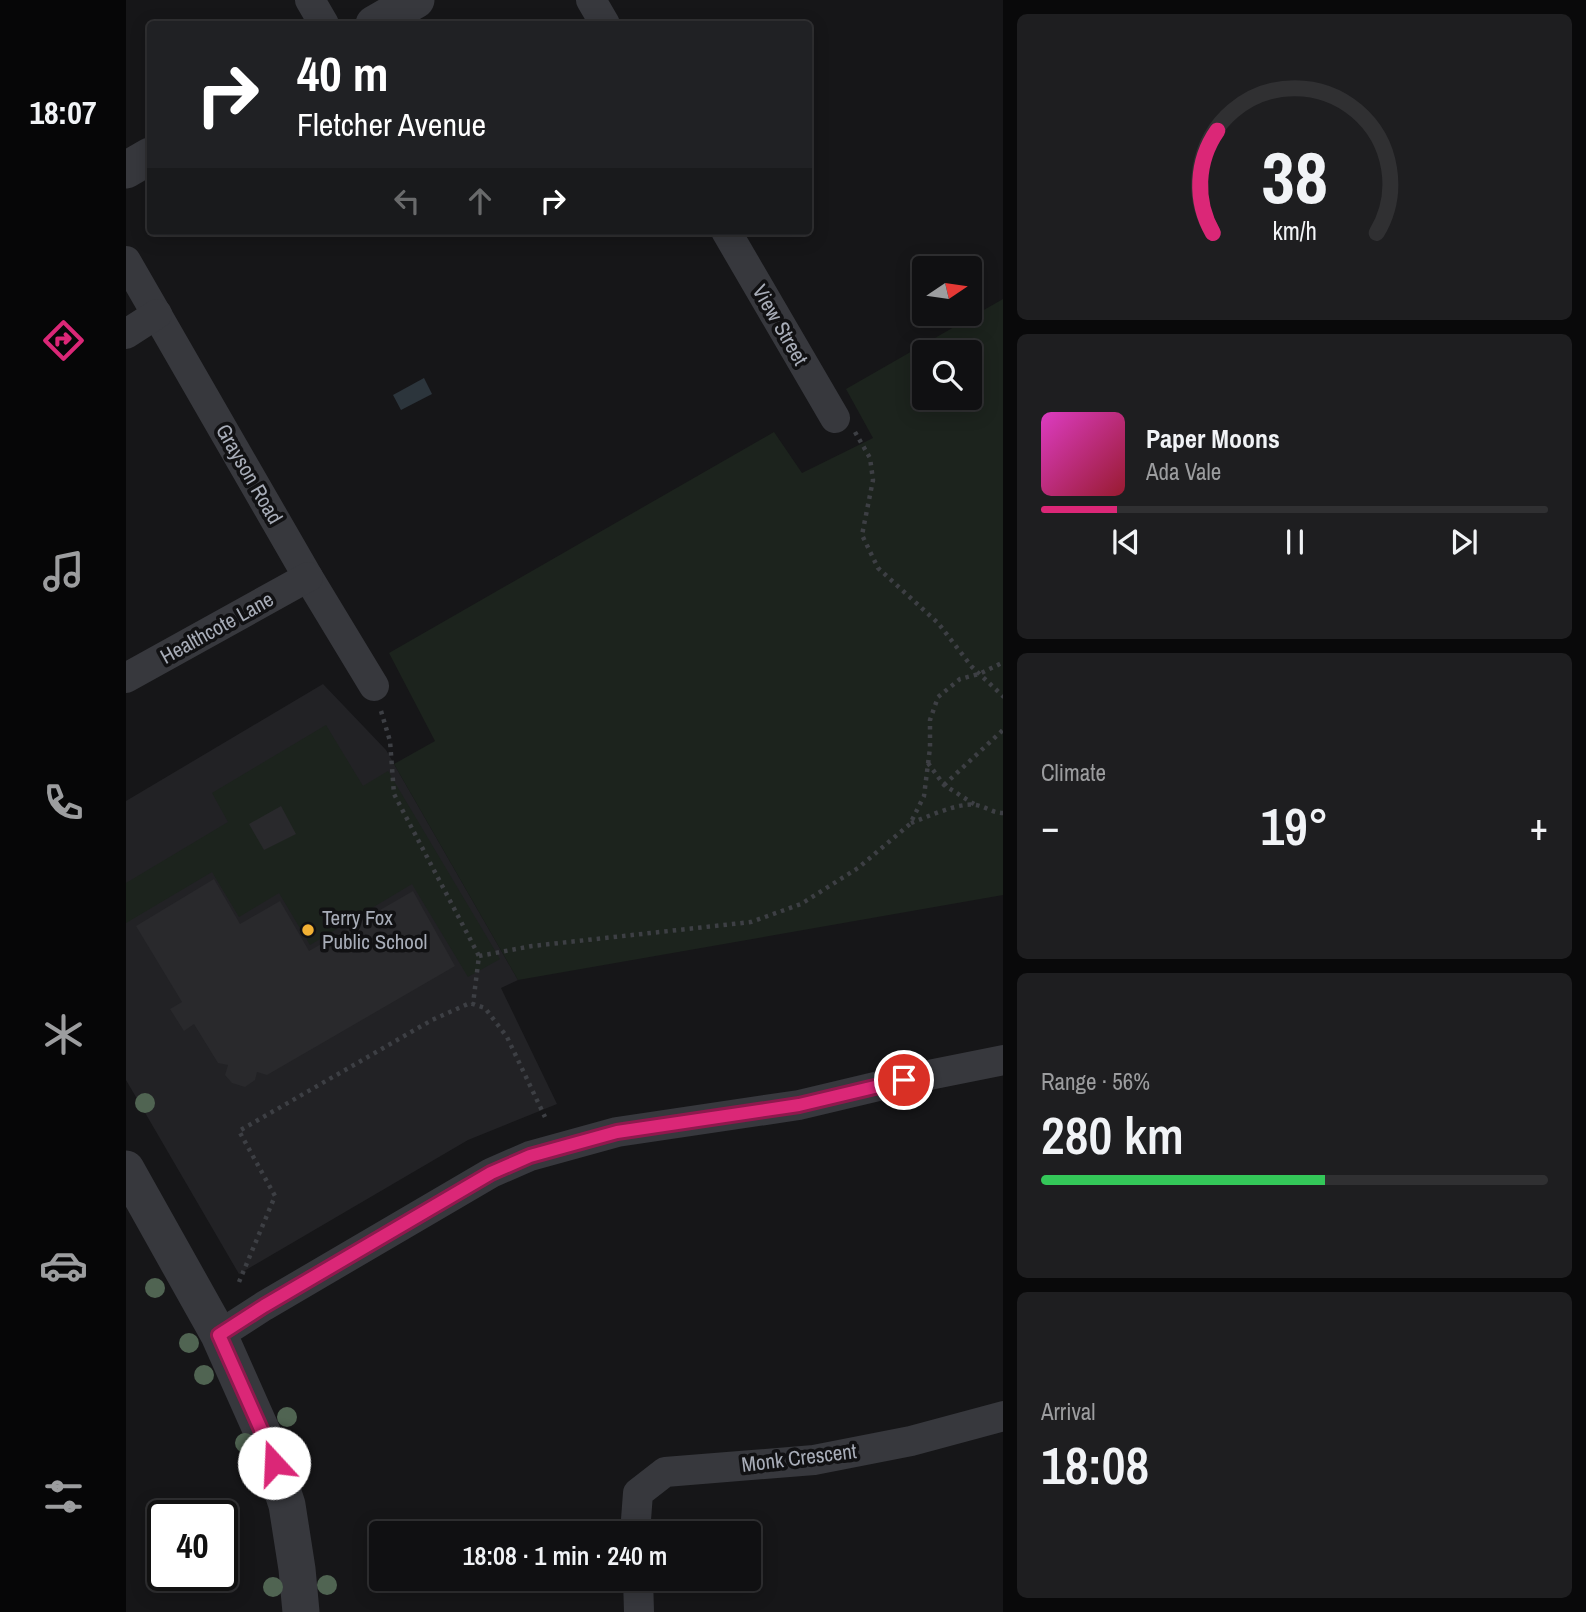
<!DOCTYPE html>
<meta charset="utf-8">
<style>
:root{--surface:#101012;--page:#1e1e20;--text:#f1f3f6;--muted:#9c9d9f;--line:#303032;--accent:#db2777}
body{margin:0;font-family:"Archivo Narrow",sans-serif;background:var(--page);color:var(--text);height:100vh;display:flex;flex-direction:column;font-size:26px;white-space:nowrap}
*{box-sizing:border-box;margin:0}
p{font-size:23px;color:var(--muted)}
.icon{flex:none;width:38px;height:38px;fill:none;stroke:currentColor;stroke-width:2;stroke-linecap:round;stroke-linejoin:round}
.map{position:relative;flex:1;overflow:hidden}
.details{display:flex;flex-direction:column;gap:14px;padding:14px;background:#09090a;width:583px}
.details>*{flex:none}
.banner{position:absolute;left:21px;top:21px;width:665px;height:214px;border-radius:7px;box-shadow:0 4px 18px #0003,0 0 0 2px var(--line);background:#202124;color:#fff;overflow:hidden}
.needle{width:46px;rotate:77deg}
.buttons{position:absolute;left:786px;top:256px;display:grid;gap:14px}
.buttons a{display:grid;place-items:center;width:70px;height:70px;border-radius:7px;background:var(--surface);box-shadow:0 4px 18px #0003,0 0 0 2px var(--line);font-size:35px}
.speed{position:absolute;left:21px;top:1500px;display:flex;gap:14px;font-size:35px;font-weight:700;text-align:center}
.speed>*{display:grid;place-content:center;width:91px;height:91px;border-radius:50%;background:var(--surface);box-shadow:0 4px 18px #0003,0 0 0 2px var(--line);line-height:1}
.speed .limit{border:4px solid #111;border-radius:10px;background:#fff;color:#111}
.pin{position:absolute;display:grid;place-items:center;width:60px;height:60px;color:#fff;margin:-30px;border:4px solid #fff;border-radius:50%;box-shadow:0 2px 7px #0007}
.me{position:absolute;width:77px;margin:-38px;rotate:340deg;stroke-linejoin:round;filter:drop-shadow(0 0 5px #0008)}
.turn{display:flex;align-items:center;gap:24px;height:147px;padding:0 35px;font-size:32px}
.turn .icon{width:91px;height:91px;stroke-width:2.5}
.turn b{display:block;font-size:49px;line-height:60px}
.lanes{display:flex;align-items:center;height:66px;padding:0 35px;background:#0003;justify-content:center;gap:35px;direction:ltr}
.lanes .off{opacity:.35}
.big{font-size:52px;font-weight:600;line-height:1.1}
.details .card{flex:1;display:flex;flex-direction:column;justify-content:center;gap:10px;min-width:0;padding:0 24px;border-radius:10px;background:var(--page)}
.details .dial{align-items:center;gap:0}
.dial svg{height:182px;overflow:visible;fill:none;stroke:var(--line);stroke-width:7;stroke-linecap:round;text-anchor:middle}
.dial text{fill:var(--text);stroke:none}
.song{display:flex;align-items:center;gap:21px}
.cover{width:84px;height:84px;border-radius:10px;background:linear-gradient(135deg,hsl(310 70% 55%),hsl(350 70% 35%))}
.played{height:7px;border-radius:4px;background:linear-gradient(90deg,var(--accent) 15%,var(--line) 15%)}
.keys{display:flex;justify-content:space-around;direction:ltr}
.heat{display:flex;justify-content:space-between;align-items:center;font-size:38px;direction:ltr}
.charge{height:10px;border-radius:5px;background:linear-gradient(90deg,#34c759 56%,var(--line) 0)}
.trip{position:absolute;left:243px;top:1521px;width:392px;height:70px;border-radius:7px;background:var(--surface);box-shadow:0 4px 18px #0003,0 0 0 2px var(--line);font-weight:600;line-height:70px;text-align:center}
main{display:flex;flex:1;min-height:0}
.menu{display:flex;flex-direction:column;width:126px;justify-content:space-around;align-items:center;background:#060607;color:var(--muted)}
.menu .icon{width:49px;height:49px}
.menu .on{color:var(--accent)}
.menu b{font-size:32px;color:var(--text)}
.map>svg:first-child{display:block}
.built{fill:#222225}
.green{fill:#1c231d;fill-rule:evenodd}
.water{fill:#2c353c}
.building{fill:#29292c}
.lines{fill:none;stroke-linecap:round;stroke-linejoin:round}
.path{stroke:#3d3f44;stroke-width:4.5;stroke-dasharray:3.5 5;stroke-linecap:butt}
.minor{stroke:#37383d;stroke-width:30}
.tertiary{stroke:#37383d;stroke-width:37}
.tree{fill:#506452}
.route-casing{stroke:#8e194d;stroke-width:18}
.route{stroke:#db2777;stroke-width:12}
.poi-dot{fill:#f2b134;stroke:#111113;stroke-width:2.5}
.labels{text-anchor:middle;stroke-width:7;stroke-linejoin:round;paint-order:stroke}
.street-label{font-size:21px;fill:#a8adb8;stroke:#111113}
.poi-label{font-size:21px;fill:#a8adb8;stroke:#111113;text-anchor:start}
</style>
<main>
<nav class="menu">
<b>18:07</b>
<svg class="icon on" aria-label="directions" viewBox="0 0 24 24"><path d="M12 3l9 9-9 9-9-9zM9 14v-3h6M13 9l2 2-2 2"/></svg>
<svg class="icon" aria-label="music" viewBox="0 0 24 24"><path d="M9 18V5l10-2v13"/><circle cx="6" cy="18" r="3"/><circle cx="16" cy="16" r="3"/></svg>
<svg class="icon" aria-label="phone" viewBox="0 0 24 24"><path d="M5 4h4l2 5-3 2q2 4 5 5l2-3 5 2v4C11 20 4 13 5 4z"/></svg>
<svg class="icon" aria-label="climate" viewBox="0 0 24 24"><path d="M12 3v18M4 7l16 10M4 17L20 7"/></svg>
<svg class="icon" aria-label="car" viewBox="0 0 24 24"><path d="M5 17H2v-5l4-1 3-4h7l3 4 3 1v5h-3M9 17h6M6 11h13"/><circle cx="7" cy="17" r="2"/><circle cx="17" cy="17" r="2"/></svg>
<svg class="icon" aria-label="filters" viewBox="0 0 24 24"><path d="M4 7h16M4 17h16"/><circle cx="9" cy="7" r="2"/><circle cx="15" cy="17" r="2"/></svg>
</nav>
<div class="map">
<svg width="878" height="1612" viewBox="0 0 878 1612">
<rect width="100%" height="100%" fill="#161618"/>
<polygon class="built" points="197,684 260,750 392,980 375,988 431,1104 342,1140 113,1274 0,1080 0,801"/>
<g class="green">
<path d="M877 299V895L392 980 268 764 309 741 263 653 648 432 676 473 747 438 720 389ZM798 352H844V397H798Z"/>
<polygon points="200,725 237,786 262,771 374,959 342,977 286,884 184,945 153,893 113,917 86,872 0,923 0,883 102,822 86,793"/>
</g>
<polygon class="water" points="298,378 306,394 275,410 267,395"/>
<g class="building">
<polygon points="155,806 170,834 138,850 123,824"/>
<polygon points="88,879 114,924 154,901 183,951 287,891 329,966 141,1075 131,1072 129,1080 119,1087 106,1083 99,1075 102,1065 92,1063 68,1024 58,1031 44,1009 56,1002 10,926"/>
</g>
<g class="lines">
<g class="path">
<polyline points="729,432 744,458 747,480 736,535 752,568 812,623 846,667 878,697"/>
<polyline points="255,711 264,741 268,794 353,956 347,1004"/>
<polyline points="802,763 818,785 848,804"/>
<polyline points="818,785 878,729"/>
<path d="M785 823C801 817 833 802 850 805 861 807 866 813 878 813"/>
<polyline points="353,956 406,946 625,922 675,904 732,868 784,824 798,796 804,748 804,720 812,697 834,679 853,674 878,662"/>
<polyline points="113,1282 149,1196 113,1131 306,1020 344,1003 359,1008 381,1037 419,1117"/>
</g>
<g class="minor">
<polyline points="184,0 198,24"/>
<polyline points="465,0 479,24"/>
<polyline points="600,231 709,418"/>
<polyline points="0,261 182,577 248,686"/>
<polyline points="0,334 31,314"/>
<polyline points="0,678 182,577"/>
<polyline points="93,1335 138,1306 365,1173 404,1156 491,1132 673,1105 778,1080 878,1060"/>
<polyline points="509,1533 512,1493 539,1472 688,1460 785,1441 878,1416"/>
<polyline points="512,1578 513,1612"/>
</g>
<g class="tertiary">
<polyline points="248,24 290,0"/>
<polyline points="0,170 24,156"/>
<polyline points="0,1169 93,1335 141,1443 161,1505 171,1569 175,1612"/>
</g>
</g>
<g class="tree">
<circle cx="19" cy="1103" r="10"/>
<circle cx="29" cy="1288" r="10"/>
<circle cx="63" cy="1343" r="10"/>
<circle cx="78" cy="1375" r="10"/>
<circle cx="161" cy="1417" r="10"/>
<circle cx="119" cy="1443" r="10"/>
<circle cx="201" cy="1585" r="10"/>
<circle cx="147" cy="1587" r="10"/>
</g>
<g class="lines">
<defs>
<polyline id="route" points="148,1463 141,1443 93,1335 138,1306 365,1173 404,1156 491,1132 673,1105 778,1080"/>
</defs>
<use href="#route" class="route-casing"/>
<use href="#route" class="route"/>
</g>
<circle class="poi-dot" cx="182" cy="930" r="7"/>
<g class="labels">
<g class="street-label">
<text transform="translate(654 325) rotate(60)" y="7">View Street</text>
<text transform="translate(123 474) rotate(60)" y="7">Grayson Road</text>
<text transform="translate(91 628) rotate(-29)" y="7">Healthcote Lane</text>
<text transform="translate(673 1458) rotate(-7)" y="7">Monk Crescent</text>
</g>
<g class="poi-label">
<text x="196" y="925">Terry Fox<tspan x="196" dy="24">Public School</tspan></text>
</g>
</g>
</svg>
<div class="buttons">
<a><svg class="needle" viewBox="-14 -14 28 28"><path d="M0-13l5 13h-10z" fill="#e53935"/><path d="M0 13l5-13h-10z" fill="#9c9d9f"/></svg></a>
<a><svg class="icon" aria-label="search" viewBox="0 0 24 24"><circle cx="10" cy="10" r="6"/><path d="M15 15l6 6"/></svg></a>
</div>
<div class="speed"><div class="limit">40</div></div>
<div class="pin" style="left:778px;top:1080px;background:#d93025"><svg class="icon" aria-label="arrive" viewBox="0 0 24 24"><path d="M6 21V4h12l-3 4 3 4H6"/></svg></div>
<svg class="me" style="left:148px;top:1463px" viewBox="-20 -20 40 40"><circle r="19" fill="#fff"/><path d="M0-13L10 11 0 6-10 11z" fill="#db2777"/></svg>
<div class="trip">18:08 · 1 min · 240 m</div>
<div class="banner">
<div class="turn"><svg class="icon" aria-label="right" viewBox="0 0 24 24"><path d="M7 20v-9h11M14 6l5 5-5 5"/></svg><div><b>40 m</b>Fletcher Avenue</div></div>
<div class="lanes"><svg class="icon off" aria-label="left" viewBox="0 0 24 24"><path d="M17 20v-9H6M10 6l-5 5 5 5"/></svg><svg class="icon off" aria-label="ahead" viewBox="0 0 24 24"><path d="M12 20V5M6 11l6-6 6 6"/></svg><svg class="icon" aria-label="right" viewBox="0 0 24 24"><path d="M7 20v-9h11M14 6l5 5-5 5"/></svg></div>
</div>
</div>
<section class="details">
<div class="card dial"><svg viewBox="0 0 100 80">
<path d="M14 69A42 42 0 1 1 86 69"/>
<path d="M14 69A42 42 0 0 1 16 24" stroke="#db2777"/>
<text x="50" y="56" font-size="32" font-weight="700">38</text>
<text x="50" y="72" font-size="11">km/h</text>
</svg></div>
<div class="card">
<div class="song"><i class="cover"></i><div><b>Paper Moons</b><p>Ada Vale</p></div></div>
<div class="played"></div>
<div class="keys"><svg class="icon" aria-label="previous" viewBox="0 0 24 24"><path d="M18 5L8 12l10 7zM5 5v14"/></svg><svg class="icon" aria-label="pause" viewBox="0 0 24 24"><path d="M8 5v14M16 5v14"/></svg><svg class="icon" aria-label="next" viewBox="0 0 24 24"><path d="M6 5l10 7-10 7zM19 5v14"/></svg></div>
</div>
<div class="card"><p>Climate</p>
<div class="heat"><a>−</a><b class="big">19°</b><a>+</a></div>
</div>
<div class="card"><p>Range · 56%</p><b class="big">280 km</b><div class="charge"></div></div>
<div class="card"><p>Arrival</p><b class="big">18:08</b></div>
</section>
</main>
